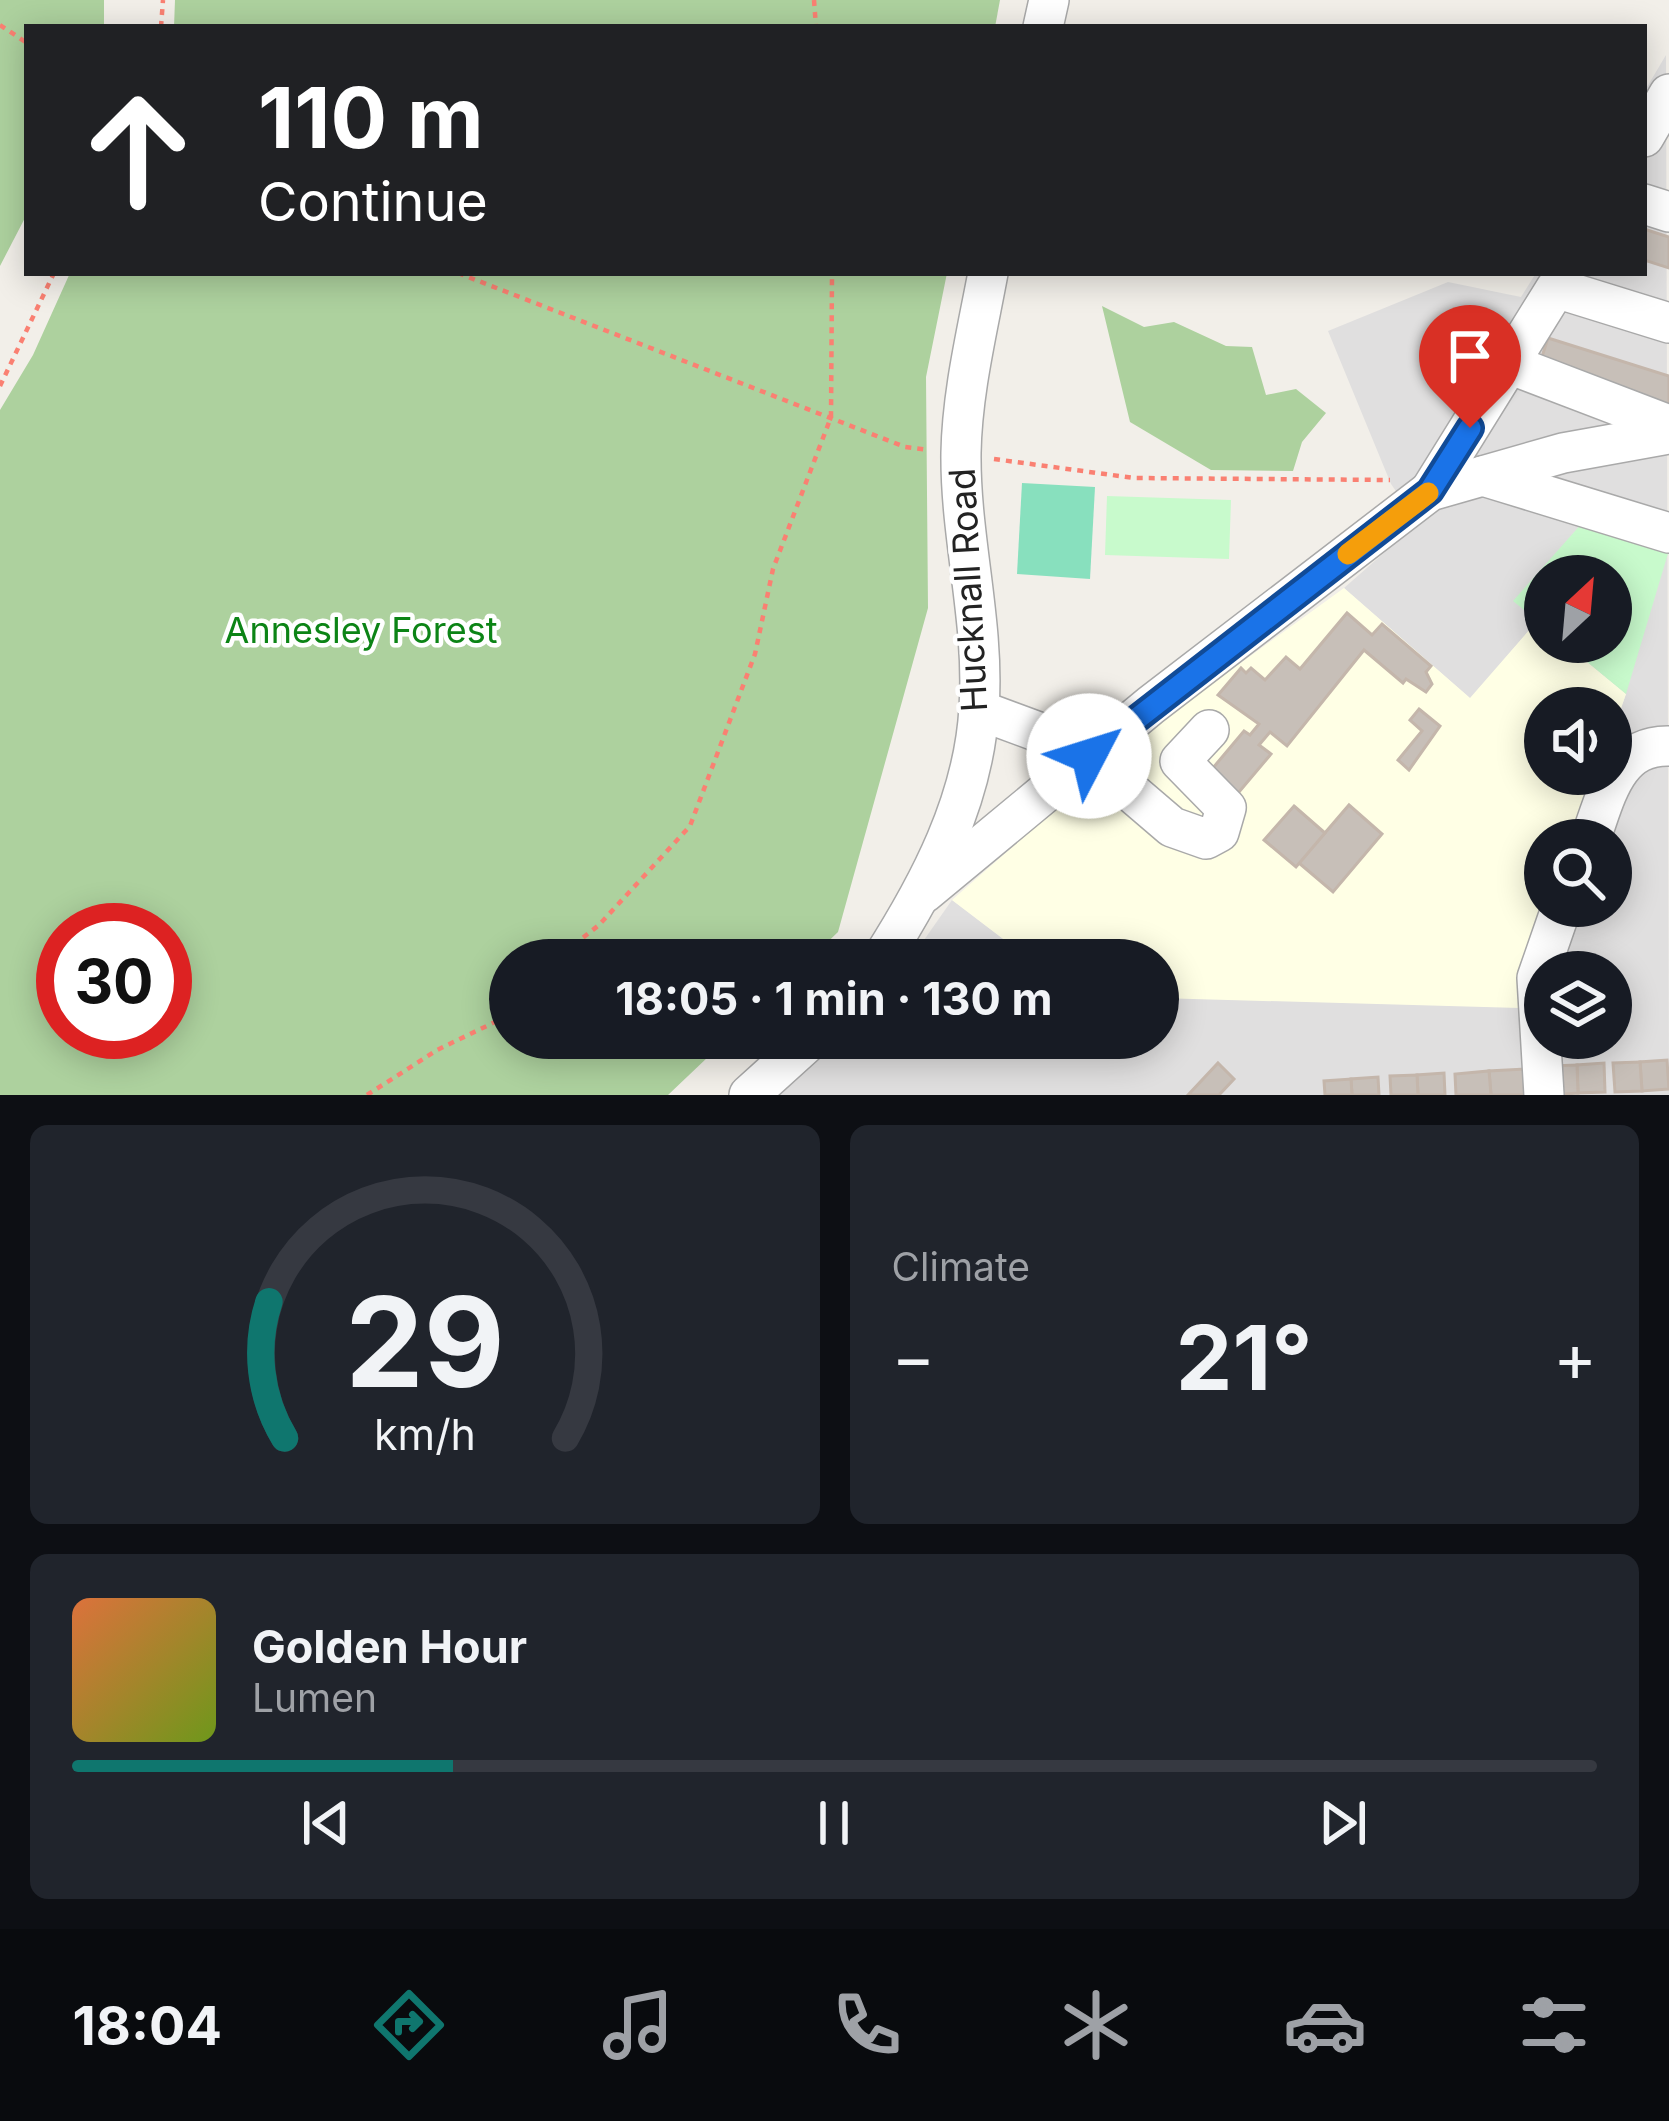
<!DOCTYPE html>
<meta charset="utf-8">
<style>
:root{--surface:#171b24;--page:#20242c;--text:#f1f3f6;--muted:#9ea1a6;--line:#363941;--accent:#0f766e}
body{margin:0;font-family:Inter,sans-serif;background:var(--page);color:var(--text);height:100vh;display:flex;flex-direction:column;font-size:45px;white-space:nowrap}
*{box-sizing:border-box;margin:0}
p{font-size:39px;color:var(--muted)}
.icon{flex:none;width:66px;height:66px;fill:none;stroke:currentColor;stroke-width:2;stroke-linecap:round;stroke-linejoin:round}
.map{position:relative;height:1095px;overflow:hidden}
.details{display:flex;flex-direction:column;gap:30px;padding:30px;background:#0d0f14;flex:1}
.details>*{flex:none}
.top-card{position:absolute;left:24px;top:24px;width:1623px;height:252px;border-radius:0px;box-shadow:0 6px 30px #0003;background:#202124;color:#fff;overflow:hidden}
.needle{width:78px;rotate:26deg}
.tools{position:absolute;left:1524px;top:555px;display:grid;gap:24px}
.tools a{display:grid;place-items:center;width:108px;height:108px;border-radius:50%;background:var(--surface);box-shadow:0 6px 30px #0003;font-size:60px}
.speed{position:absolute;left:36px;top:903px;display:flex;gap:24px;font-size:60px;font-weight:700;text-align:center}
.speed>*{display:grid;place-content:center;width:156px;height:156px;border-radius:50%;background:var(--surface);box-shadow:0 6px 30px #0003;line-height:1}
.speed .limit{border:18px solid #d22;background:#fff;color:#111}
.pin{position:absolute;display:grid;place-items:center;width:102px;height:102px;color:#fff;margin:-123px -51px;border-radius:50% 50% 50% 0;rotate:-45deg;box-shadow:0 0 12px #0007}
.pin .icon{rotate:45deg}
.me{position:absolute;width:132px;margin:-66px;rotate:50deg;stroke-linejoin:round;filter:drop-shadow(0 0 9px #0008)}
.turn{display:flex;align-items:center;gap:42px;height:252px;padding:0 36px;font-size:54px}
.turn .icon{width:156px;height:156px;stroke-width:2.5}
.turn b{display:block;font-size:84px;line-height:102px}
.big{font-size:90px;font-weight:700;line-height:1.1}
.details .tile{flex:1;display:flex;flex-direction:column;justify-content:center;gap:18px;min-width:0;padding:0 42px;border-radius:18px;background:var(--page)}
.details .dial{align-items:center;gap:0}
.dial svg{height:312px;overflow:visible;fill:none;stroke:var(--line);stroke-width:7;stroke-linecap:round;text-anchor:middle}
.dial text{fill:var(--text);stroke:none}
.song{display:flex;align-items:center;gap:36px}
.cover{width:144px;height:144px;border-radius:18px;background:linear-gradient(135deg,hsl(20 70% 55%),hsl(80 70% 35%))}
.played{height:12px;border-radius:6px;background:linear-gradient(90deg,var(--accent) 25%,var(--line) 25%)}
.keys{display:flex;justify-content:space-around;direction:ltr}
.heat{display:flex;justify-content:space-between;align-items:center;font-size:66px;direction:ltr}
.details .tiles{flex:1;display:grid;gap:30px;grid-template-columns:1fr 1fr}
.tile:last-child{grid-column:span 2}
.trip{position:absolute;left:489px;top:939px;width:690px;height:120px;border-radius:60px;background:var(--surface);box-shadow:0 6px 30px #0003;font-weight:700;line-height:120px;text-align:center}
.tab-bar{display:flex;height:192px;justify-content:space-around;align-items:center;background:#090b0e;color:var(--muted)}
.tab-bar .icon{width:84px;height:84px}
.tab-bar .selected{color:var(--accent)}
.tab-bar b{font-size:54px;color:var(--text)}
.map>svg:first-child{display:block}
.residential{fill:#e0dfdf;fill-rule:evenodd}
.education{fill:#ffffe5}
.forest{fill:#add19e;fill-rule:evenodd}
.park{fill:#c8facc}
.pitch{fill:#88e0be}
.building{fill:#c7bfb8;stroke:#c4b6ab;stroke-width:3}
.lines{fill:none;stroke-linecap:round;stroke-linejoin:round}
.minor-casing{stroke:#a9a9a9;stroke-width:42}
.path{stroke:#fa8072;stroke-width:4.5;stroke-dasharray:6 6;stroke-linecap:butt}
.minor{stroke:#fff;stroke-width:39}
.route-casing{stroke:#114b97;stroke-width:30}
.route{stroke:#1a73e8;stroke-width:21}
.slow{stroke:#f59e0b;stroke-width:21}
.labels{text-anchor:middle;stroke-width:9;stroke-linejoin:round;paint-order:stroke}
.street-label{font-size:36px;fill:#222;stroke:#fff}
.park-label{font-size:36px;fill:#0c8416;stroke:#fff}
</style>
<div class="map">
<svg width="1669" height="1095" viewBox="0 0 1669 1095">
<rect width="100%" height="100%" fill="#f2efe9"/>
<g class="residential">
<path d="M1666 55 1669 1095H777L840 1038H1158L1159 997 1519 1007 1552 906H1611V840H1575L1611 774V737L1626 694 1563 642H1611V576H1545V627L1537 621 1471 699 1344 588 1418 523 1391 484 1328 331 1448 282 1521 297 1536 273H1644V92ZM1545 972H1611V1038H1545Z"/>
<polygon points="952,900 1031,960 910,960"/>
</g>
<polygon class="education" points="1344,588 1470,698 1537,621 1545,627 1545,642 1563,642 1626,694 1611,737 1611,708 1545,708 1545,774 1598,774 1575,840 1545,840 1545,906 1520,1008 1158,998 1158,960 1031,960 952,900 1132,742"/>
<g class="forest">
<polygon points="0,0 104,0 104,27 27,27 27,214 0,266"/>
<polygon points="175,0 1000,0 995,27 174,27"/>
<path d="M70 273H947L926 377 928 608 838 932 809 960H510V1038H728L668 1095H0V410L33 355ZM63 930H165V1032H63Z"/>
<polygon points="1102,306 1144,327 1174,322 1226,346 1252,347 1266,395 1296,389 1326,413 1302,442 1293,471 1211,470 1130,422"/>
</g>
<g class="park">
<polygon points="1107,496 1231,500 1229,559 1105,555"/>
<polygon points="1583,522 1669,550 1626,694 1563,642 1611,642 1611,576 1545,576 1545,627 1513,601"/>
</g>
<polygon class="pitch" points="1022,483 1095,487 1090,579 1017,574"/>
<g class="building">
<polygon points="1644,229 1669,237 1669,268 1644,260"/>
<polygon points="1548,338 1669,376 1669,405 1540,363"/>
<polygon points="1347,613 1372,635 1382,624 1431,666 1426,672 1432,684 1426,692 1406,679 1403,683 1364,650 1287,746 1270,732 1259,745 1271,754 1234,798 1207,775 1244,731 1250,735 1259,724 1218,695 1241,668 1246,673 1251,668 1265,680 1286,657 1300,669"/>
<polygon points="1419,709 1440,726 1409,770 1398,760 1422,731 1410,720"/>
<polygon points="1349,805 1382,834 1333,892 1299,863"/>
<polygon points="1294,806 1325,833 1296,867 1264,840"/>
<polygon points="1667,1060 1669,1089 1642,1091 1640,1062"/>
<polygon points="1640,1062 1642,1091 1615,1092 1613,1063"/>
<polygon points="1218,1063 1234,1079 1219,1095 1188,1095"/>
<polygon points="1604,1063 1605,1092 1578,1093 1577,1065"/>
<polygon points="1577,1065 1578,1093 1551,1095 1550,1066"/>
<polygon points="1525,1069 1527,1095 1491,1095 1489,1071"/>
<polygon points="1489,1071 1491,1095 1456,1095 1455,1074"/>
<polygon points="1444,1073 1445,1095 1418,1095 1417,1075"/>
<polygon points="1417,1075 1418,1095 1391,1095 1390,1076"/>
<polygon points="1378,1077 1379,1095 1352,1095 1351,1079"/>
<polygon points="1351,1079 1352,1095 1325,1095 1324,1081"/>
</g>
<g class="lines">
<defs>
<g id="minor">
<polyline points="1043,27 1049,0"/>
<polyline points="1644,137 1669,94"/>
<polyline points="1644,204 1669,212"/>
<polyline points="1509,364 1669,425"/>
<polyline points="1483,476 1669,533"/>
<polyline points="1430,491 1556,288 1669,323"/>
<polyline points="979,710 1052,737 1109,739"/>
<polyline points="1089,756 1172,827 1206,839 1219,832 1226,808 1180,761 1209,730"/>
<path d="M1590 840C1606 797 1615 745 1669 746"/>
<polyline points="924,893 1151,705 1430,491 1563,453 1669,434"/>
<path d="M881 960C929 885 974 800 979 708 985 623 960 538 961 453 962 393 977 332 988 273"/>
<polyline points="749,1095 812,1038"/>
<polyline points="1544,1095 1537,978 1562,906"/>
</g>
</defs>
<use href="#minor" class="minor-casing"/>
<g class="path">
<polyline points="814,0 816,27"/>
<polyline points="0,25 27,43"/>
<polyline points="161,27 163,0"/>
<polyline points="458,273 905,447 929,450"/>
<polyline points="0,386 54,273"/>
<polyline points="994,459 1134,478 1390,480"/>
<polyline points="555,960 599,925 690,826 755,654 773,569 831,417 832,273"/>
<polyline points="367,1095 437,1050 497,1021 510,1008"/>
</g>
<use href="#minor" class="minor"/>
</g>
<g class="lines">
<defs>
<polyline id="route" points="1089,756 1430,491 1470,428"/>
</defs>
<use href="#route" class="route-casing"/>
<use href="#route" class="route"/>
<polyline class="slow" points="1348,554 1428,493"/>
</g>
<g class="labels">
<g class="street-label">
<text transform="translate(968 590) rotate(-93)" y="13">Hucknall Road</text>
</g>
<g class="park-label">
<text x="361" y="643">Annesley Forest</text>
</g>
</g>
</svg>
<div class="tools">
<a><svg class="needle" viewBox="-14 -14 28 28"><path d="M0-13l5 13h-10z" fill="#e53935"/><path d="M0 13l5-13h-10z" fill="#9ea1a6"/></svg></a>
<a><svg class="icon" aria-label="sound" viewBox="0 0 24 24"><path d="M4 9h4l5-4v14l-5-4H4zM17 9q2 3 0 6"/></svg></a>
<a><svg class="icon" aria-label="search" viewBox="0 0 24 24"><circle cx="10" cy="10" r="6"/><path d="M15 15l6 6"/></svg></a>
<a><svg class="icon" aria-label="layers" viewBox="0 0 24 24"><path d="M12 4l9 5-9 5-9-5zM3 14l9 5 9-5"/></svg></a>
</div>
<div class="speed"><div class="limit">30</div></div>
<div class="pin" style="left:1470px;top:428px;background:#d93025"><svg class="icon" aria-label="arrive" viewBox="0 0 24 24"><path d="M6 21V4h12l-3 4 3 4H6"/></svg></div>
<svg class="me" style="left:1089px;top:756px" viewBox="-20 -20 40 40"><circle r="19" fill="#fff"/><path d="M0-13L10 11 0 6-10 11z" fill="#1a73e8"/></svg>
<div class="trip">18:05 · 1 min · 130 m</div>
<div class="top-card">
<div class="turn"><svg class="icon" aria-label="ahead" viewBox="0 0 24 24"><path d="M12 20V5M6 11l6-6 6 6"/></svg><div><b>110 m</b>Continue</div></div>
</div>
</div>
<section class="details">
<div class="tiles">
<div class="tile dial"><svg viewBox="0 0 100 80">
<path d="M14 69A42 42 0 1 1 86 69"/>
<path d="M14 69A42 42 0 0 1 10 34" stroke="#0f766e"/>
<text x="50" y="56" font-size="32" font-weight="700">29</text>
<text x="50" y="72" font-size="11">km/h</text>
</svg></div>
<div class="tile"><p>Climate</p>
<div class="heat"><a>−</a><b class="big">21°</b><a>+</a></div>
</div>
<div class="tile">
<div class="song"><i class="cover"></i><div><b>Golden Hour</b><p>Lumen</p></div></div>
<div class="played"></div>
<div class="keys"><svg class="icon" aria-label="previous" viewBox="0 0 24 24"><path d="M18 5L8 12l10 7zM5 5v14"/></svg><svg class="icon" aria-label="pause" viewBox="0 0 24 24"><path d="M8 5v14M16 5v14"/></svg><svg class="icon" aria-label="next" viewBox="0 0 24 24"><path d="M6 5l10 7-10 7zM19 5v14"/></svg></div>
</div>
</div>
</section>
<nav class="tab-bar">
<b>18:04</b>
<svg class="icon selected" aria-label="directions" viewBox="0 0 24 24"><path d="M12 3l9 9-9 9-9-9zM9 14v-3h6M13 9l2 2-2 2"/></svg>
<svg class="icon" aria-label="music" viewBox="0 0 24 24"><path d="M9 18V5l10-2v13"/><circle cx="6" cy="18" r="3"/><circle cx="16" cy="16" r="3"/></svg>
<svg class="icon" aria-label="phone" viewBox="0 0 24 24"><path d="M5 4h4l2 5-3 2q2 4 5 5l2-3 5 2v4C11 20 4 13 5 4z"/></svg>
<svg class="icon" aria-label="climate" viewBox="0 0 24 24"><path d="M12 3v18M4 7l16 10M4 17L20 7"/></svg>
<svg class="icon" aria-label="car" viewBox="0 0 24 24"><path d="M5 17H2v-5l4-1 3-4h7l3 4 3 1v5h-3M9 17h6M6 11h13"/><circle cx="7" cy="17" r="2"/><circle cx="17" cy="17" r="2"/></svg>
<svg class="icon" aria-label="filters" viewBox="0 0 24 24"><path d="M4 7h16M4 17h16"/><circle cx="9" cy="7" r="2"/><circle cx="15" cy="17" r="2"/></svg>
</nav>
